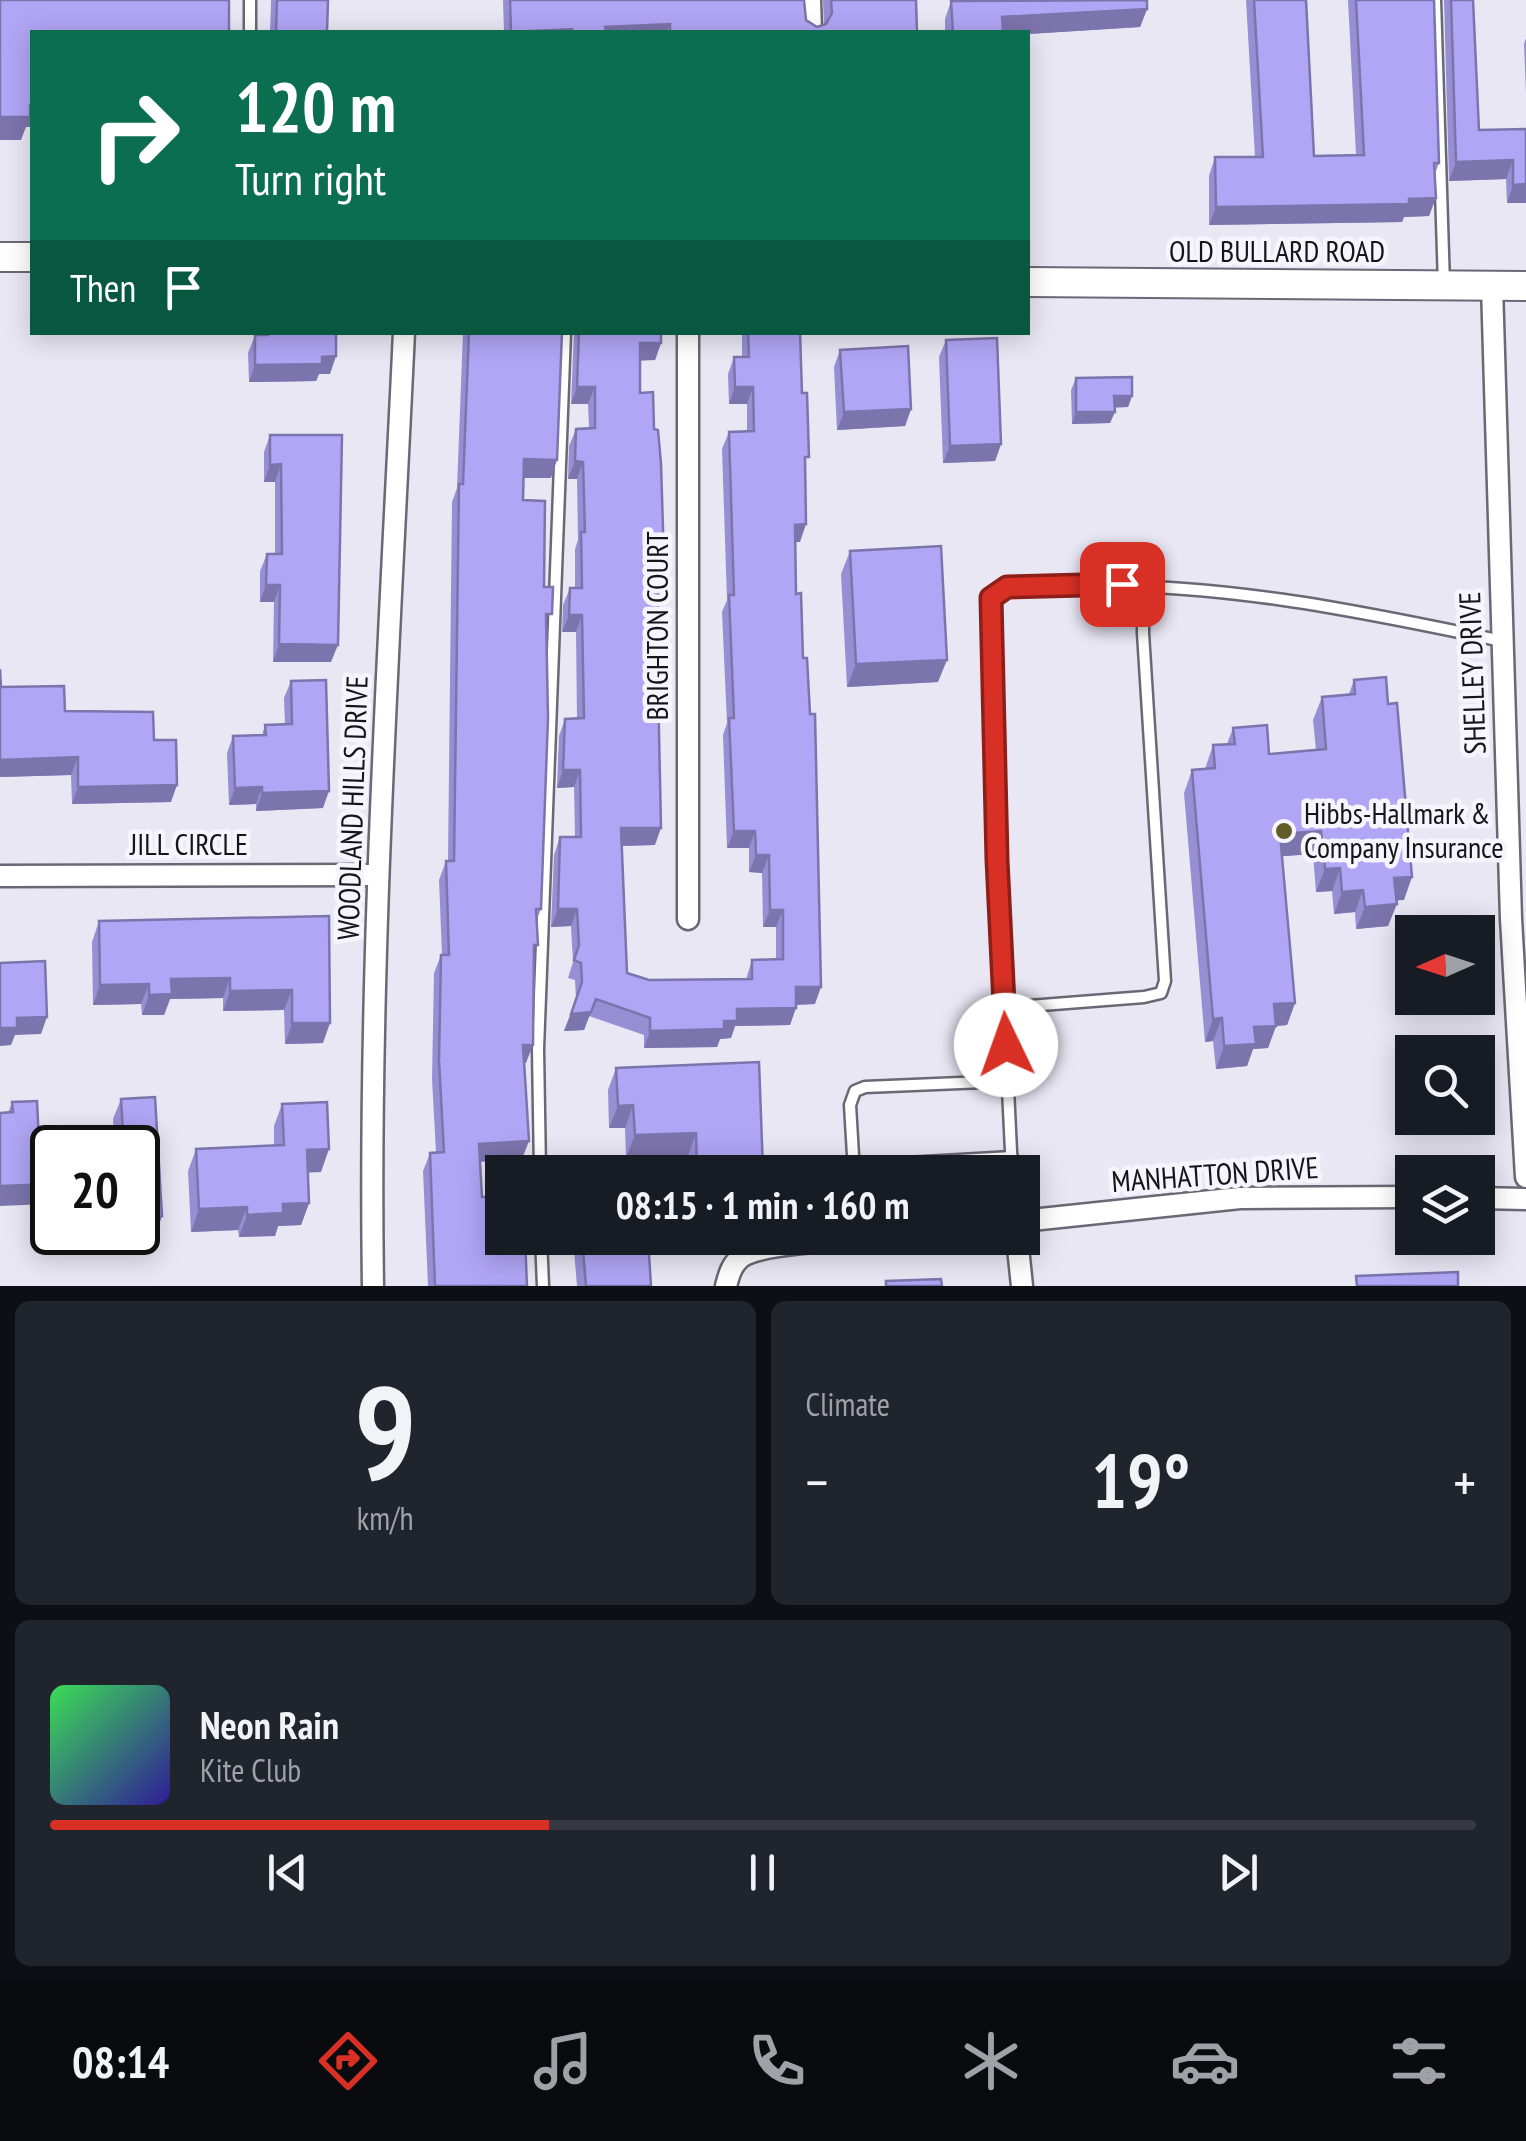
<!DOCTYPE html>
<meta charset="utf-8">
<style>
:root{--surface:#171b24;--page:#20242c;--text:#f1f3f6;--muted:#9ea1a6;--line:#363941;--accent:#d93025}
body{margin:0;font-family:"PT Sans Narrow",sans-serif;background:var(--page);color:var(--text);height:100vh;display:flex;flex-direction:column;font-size:38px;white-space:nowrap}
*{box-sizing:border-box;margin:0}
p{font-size:32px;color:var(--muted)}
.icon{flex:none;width:55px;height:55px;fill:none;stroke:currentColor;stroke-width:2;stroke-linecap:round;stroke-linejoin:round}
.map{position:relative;height:1286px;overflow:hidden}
.details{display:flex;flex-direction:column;gap:15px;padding:15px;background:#0d0f14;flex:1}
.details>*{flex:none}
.guide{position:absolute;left:30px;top:30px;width:1000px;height:305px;border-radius:0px;box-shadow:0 5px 25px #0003;background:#0b6e4f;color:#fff;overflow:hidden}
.needle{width:65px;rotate:267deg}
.controls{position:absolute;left:1395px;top:915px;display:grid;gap:20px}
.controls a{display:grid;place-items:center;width:100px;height:100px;border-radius:0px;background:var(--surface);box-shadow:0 5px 25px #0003;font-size:50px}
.speed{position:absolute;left:30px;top:1125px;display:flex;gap:20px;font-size:50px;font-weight:700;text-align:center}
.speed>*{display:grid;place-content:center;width:130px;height:130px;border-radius:50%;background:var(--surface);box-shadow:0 5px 25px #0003;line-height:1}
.speed .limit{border:5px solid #111;border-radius:15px;background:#fff;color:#111}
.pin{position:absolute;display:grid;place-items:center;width:85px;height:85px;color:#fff;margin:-42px;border-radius:20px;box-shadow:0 5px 15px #0006}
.me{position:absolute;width:110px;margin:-55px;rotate:357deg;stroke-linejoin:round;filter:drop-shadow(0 0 8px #0008)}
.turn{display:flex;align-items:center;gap:35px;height:210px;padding:0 40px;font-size:45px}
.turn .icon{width:130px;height:130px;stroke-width:2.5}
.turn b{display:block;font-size:70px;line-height:85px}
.then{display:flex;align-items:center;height:95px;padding:0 40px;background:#0003;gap:20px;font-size:38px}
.big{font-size:75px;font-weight:700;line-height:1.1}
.details .tile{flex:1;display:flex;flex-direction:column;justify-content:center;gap:15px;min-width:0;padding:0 35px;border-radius:15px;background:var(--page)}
.details .dial{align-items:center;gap:0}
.dial b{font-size:130px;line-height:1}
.song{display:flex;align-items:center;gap:30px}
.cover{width:120px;height:120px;border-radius:15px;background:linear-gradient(135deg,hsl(130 70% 55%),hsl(250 70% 35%))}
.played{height:10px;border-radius:5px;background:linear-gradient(90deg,var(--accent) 35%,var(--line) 35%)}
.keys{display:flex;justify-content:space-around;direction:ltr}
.heat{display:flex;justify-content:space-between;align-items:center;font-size:55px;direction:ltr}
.details .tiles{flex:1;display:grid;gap:15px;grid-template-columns:1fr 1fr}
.tile:last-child{grid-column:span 2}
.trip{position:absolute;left:485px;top:1155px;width:555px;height:100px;border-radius:0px;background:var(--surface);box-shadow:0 5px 25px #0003;font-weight:700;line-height:100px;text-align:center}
.tabs{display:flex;height:160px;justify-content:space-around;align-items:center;background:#090b0e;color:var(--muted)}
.tabs .icon{width:70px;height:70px}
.tabs .on{color:var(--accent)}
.tabs b{font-size:45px;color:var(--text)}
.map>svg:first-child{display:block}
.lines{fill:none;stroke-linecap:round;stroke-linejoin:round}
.lane-casing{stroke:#6a6874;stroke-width:15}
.street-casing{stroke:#6a6874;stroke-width:25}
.secondary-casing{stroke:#6a6874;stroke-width:32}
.lane{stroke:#fff;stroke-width:10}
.street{stroke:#fff;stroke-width:20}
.secondary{stroke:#fff;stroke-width:28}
.wall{fill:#988ed3}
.shaded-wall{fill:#7c74ac}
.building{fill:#b1a5f5;stroke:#7c74ac;stroke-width:2.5}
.route-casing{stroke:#8d1f18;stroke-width:25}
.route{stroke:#d93025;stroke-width:18}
.poi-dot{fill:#615c28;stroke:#f6f5fd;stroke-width:4}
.labels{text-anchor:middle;stroke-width:9;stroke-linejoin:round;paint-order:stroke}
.street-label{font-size:30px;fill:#151418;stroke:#f6f5fd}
.poi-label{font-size:30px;fill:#151418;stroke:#f6f5fd;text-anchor:start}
</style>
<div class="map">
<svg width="1526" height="1286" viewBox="0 0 1526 1286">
<rect width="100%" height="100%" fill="#e9e7f4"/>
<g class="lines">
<defs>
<g id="lane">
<polyline points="1435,0 1444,285"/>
<polyline points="250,32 250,0"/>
<polyline points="1004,1008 1144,997 1161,993 1165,981 1143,633 1143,585"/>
<polyline points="854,1166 1012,1157"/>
<polyline points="540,1172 538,1049 565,332"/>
<polyline points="854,1172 850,1105 855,1091 865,1087 1008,1081"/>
<path d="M1012 1172 997 860 991 598C1008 581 1040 586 1063 586 1213 581 1356 610 1502 641"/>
<polyline points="541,1238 543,1286"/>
</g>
<g id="street">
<polyline points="810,0 811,32"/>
<polyline points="1492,286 1511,919 1526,1177"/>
<polyline points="0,876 378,875"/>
<polyline points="688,919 688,332"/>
<polyline points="1478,1198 1526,1199"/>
<polyline points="1022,1221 1240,1198 1412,1197"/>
<polyline points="1017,1238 1022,1286"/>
<path d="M373 1286C368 968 389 650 404 332"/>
<path d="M726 1286C729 1275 731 1266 740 1258 758 1243 842 1240 869 1238"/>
</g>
<g id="secondary">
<polyline points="0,257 32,257"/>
<polyline points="1028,282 1526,286"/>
</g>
</defs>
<use href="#lane" class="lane-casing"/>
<use href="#street" class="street-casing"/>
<use href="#secondary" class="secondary-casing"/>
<use href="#lane" class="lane"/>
<use href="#street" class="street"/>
<use href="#secondary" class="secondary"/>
</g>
<g class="wall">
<polygon points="271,0 328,0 327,32 270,32"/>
<polygon points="503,0 804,0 806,20 817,27 824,25 823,0 916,0 917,32 504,32"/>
<polygon points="1246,0 1306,0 1314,156 1356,155 1348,0 1434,0 1439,163 1435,174 1429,216 1404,217 1402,222 1209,225 1209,176 1215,157 1255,157"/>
<polygon points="1444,0 1473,0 1479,130 1526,129 1526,203 1507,203 1506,179 1449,181"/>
<polygon points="951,1 1147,9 1140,27 1028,34 945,32 945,19"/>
<polygon points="1526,38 1526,93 1524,44"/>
<polygon points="262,332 336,332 330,374 319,374 316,381 249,382 248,353 255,335 262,335"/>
<polygon points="463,332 562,332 551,478 524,478 523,500 544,587 546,628 541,909 537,919 526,1063 524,1063 522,1159 480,1162 482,1197 527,1286 428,1286 423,1171 430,1153 436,1152 432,1079 434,973 441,955 442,955 439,880 446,861 448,861 452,502 457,488"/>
<polygon points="574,332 661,332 661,343 655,360 640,360 640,393 658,576 659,663 664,684 658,700 655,845 622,846 627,973 649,980 746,979 752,960 776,959 776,927 763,927 762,873 749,872 749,848 727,848 723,735 727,723 722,612 727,600 722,449 729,432 747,432 747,404 729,404 728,374 734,357 742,357 742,332 800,332 805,467 800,542 795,542 796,594 815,1004 796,1005 790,1025 735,1026 731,1038 720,1039 717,1047 644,1048 644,1035 589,1016 584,1030 564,1031 576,999 575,980 568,978 573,962 571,926 551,927 554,855 560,837 575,837 574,787 557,788 559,736 565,719 577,719 576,632 562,632 563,605 570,588 575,588 575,549 578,540 577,479 568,479 569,446 576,429 589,428 588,404 571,404"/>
<polygon points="946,340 1001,444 995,461 943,463 939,357"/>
<polygon points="840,350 911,409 905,426 837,430 834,367"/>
<polygon points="1076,378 1132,396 1128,407 1114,407 1110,423 1072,424 1071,390"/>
<polygon points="270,435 342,435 331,662 273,662 274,602 260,602 260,571 267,554 275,554 275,482 264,482 264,452"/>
<polygon points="850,551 938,682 847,687 841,574"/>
<polygon points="0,669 1,687 65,711 154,740 171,802 72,804 71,775 0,777"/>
<polygon points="1354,680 1404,900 1396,900 1388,926 1356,929 1355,912 1334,914 1332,891 1316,892 1313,854 1282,856 1295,1003 1287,1025 1276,1026 1268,1048 1253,1049 1247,1066 1216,1069 1213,1041 1205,1042 1184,793 1192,770 1205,769 1213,745 1227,744 1233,728 1269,754 1316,750 1313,720 1322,697 1349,694"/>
<polygon points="291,681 323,808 256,811 256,804 229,805 227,753 233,736 262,735 265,725 285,725 284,698"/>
<polygon points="329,916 323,1043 285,1044 284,1010 223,1011 223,998 170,999 164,1015 142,1015 141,1004 93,1005 92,942 99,921"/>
<polygon points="616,1068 763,1170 762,1172 688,1172 688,1156 626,1158 625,1128 609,1128 608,1090"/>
<polygon points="155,1097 162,1216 154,1237 140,1237 138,1243 56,1247 55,1232 138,1232 138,1148 115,1148 113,1119 121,1099"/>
<polygon points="12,1102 40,1163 52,1162 52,1216 47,1217 46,1204 8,1113"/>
<polygon points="282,1104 321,1172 308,1172 309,1203 301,1225 278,1226 275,1236 239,1237 238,1230 191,1232 188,1171 196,1149 274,1145 274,1126"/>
<polygon points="573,1238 623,1238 651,1286 577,1286"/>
</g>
<g class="shaded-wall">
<polygon points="1147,9 1140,27 1028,34 996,32 1002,17"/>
<polygon points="670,24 667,32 603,32 605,27"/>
<polygon points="572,29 571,32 511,32"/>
<polygon points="30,105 32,105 32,127 26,127 21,140 0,140 0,117"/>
<polygon points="1513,160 1506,179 1449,181 1456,162"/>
<polygon points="1526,184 1526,203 1507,203 1513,185"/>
<polygon points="1436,198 1429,216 1404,217 1402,222 1209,225 1216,207"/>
<polygon points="640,343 661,343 655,360 633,361"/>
<polygon points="336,356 330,374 319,374 316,381 249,382 255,365"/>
<polygon points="577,387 595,387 588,404 571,404"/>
<polygon points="735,387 753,387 747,404 729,404"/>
<polygon points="1114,396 1132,396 1128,407 1110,408"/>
<polygon points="911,409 905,426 837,430 844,412"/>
<polygon points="1076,412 1115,412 1110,423 1072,424"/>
<polygon points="1001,444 995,461 943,463 950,446"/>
<polygon points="524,459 557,460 551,478 518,478"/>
<polygon points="575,461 583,462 577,479 568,479"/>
<polygon points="281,464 275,482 264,482 270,465"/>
<polygon points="806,524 800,542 788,542 795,525"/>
<polygon points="266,585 280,585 274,602 260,602"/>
<polygon points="569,615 582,615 576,632 562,632"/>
<polygon points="279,644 338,645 331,662 273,662"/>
<polygon points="947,660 938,682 847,687 856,664"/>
<polygon points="658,684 664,684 658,701"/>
<polygon points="78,757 71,775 0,777 0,760"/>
<polygon points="563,770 580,770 574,787 557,788"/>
<polygon points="177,785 171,802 72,804 78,787"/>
<polygon points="262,787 256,804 229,805 235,788"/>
<polygon points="329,791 323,808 256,811 262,793"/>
<polygon points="621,828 661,828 655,845 615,846"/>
<polygon points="734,831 755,831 749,848 727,848"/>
<polygon points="1321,831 1313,854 1272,857 1280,834"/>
<polygon points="756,855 769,855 762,873 749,872"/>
<polygon points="1340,868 1332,891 1316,892 1325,869"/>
<polygon points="1412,877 1404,900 1386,901 1394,878"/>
<polygon points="1363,890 1355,912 1334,914 1342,892"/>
<polygon points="1397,904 1388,926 1356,929 1365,907"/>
<polygon points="558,909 577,909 571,926 551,927"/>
<polygon points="770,910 783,910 776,927 763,927"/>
<polygon points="230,978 223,998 170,999 164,1015 142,1015 149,995 171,979"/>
<polygon points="149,984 141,1004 93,1005 100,985"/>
<polygon points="796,987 821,987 815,1004 790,1005"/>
<polygon points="292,990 284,1010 223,1011 230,991"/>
<polygon points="1295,1003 1287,1025 1276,1026 1268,1048 1253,1049 1247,1066 1216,1069 1224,1046 1254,1027 1274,1004"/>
<polygon points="796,1008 790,1025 735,1026 731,1038 720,1039 717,1047 644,1048 650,1031 737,1009"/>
<polygon points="591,1012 584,1030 564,1031 571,1014"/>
<polygon points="47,1017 41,1034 15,1035 11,1045 0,1046 0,1028 17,1018"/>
<polygon points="1222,1018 1213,1041 1205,1042 1213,1019"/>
<polygon points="292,1023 330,1023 323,1043 285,1044"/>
<polygon points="523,1045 533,1045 526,1063 517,1063"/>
<polygon points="633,1105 625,1128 609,1128 618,1106"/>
<polygon points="696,1133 688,1156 626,1158 635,1135"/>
<polygon points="529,1141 522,1159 472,1162 479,1144"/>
<polygon points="329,1149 321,1172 299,1173 307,1150"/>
<polygon points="763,1170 762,1172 697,1172"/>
<polygon points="52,1184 46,1204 0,1206 0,1186"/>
<polygon points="52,1202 52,1216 47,1217"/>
<polygon points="309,1203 301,1225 278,1226 275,1236 239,1237 247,1215 283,1204"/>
<polygon points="247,1207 238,1230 191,1232 199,1209"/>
<polygon points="162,1216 154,1237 140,1237 138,1243 56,1247 61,1232 138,1232 138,1223 145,1217"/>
</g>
<g class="building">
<polygon points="0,0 229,0 229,32 32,32 32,105 30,105 30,117 0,117"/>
<polygon points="277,0 328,0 327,32 276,32"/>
<polygon points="510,0 804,0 806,20 817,27 826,24 832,13 831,0 916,0 917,32 670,32 670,24 605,27 606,32 572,32 572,29 511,32"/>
<polygon points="1147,0 1147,9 1002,17 1003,32 953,32 951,1"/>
<polygon points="1254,0 1306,0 1314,156 1364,155 1356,0 1434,0 1439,163 1434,163 1436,198 1409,199 1409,204 1216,207 1215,157 1263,157"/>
<polygon points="1451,0 1473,0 1479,130 1526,129 1526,184 1513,185 1513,160 1456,162"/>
<polygon points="268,332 336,332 336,356 322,357 322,364 255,365 255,335 268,335"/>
<polygon points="469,332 562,332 557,460 524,459 523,500 545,501 544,587 553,587 552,614 546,614 548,718 541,909 536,909 538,945 534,945 533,1045 523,1045 529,1141 479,1144 482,1197 502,1196 502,1238 525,1238 527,1286 435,1286 430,1153 444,1152 439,1061 441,955 449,955 446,861 454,861 459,484 463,484"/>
<polygon points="579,332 661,332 661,343 640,343 640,393 653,392 654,429 658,430 661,464 664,560 659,560 658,586 659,663 664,663 664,684 658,684 661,828 621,828 627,973 649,980 752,979 752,960 783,959 783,910 770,910 769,855 756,855 755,831 734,831 729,718 734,718 729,595 734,595 729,432 754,431 753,387 735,387 734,357 749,357 748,332 800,332 802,393 807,393 809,457 805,457 806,524 795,525 796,594 801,593 803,658 807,658 810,714 815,714 821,987 796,987 796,1008 737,1009 737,1021 724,1021 724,1029 650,1031 650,1018 596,999 591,1012 571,1014 582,982 581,963 574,960 579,945 577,909 558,909 560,837 581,837 580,770 563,770 565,719 584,718 582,615 569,615 570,588 582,588 581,532 585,532 583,462 575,461 576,429 595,428 595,387 577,387"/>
<polygon points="997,338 1001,444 950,446 946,340"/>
<polygon points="908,346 911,409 844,412 840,350"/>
<polygon points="1132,377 1132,396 1114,396 1115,412 1076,412 1076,378"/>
<polygon points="270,435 342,435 338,645 279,644 280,585 266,585 267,554 282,554 281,464 270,465"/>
<polygon points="941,546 947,660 856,664 850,551"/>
<polygon points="0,669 1,687 64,686 65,711 153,712 154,740 176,740 177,785 78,787 78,757 0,760"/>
<polygon points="1386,677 1388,704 1397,703 1412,877 1394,878 1397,904 1365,907 1363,890 1342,892 1340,868 1325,869 1321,831 1280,834 1295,1003 1274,1004 1276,1026 1254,1027 1256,1044 1224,1046 1222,1018 1213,1019 1192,770 1215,768 1213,745 1235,744 1233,728 1267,725 1269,754 1326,749 1322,697 1355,694 1354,680"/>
<polygon points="326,680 329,791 262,793 262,787 235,788 233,736 266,735 265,725 292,724 291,681"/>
<polygon points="329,916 330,1023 292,1023 292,990 230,991 230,978 171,979 172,994 149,995 149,984 100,985 99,921"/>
<polygon points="45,961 47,1017 17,1018 17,1028 0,1028 0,963"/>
<polygon points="759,1062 763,1170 697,1172 696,1133 635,1135 633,1105 618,1106 616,1068"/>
<polygon points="155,1097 162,1216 145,1217 146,1222 138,1223 138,1148 124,1148 121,1099"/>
<polygon points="37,1101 40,1163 52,1162 52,1184 0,1186 0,1113 13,1112 12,1102"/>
<polygon points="327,1102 329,1149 307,1150 309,1203 283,1204 283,1213 247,1215 247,1207 199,1209 196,1149 284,1145 282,1104"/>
<polygon points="582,1238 623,1238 623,1240 648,1238 651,1286 586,1286"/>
<polygon points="1458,1272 1458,1286 1357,1286 1356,1276"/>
<polygon points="941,1279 942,1286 886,1286 886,1281"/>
</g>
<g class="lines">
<defs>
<polyline id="route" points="1006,1045 997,860 991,598 1007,587 1122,584"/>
</defs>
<use href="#route" class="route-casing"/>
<use href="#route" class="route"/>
</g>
<circle class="poi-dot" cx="1284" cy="831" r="10"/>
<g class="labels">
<g class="street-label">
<text x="1277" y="262">OLD BULLARD ROAD</text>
<text transform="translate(658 626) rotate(-90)" y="10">BRIGHTON COURT</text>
<text transform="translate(1473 673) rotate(-92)" y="10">SHELLEY DRIVE</text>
<text transform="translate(353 808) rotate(-88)" y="10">WOODLAND HILLS DRIVE</text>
<text x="189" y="855">JILL CIRCLE</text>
<text transform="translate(1215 1175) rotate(-4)" y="10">MANHATTON DRIVE</text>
</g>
<g class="poi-label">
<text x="1304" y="824">Hibbs-Hallmark &amp;<tspan x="1304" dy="34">Company Insurance</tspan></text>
</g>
</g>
</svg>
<div class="controls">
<a><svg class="needle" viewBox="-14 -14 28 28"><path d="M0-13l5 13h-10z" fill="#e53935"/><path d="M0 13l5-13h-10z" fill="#9ea1a6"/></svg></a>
<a><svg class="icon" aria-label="search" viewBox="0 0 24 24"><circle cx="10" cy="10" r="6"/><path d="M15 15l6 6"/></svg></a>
<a><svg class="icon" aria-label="layers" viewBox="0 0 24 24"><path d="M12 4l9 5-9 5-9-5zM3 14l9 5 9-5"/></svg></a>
</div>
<div class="speed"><div class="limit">20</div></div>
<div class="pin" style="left:1122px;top:584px;background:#d93025"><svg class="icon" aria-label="arrive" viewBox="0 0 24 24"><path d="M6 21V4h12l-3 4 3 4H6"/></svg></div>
<svg class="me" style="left:1006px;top:1045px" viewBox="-20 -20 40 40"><circle r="19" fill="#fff"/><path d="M0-13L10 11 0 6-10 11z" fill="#d93025"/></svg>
<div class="trip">08:15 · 1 min · 160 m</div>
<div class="guide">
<div class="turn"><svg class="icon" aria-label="right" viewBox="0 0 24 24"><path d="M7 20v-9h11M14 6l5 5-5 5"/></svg><div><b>120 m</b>Turn right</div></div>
<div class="then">Then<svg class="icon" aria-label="arrive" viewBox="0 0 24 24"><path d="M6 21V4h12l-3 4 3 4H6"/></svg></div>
</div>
</div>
<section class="details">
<div class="tiles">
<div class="tile dial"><b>9</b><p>km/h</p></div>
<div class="tile"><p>Climate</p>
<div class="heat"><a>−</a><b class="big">19°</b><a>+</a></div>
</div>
<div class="tile">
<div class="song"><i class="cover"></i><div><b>Neon Rain</b><p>Kite Club</p></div></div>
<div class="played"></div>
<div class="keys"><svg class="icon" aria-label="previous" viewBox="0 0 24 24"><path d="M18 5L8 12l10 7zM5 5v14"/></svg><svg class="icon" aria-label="pause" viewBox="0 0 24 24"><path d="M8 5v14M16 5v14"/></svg><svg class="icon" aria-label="next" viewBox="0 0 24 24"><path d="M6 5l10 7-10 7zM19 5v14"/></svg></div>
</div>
</div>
</section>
<nav class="tabs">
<b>08:14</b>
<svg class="icon on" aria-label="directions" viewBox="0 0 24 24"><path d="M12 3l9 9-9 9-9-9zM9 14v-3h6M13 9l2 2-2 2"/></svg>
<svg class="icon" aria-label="music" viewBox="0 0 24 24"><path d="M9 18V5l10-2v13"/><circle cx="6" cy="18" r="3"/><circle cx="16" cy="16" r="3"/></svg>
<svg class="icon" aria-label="phone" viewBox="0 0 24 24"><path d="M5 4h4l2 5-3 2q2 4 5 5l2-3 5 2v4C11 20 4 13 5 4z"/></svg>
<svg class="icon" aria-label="climate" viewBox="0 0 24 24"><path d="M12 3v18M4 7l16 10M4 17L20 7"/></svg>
<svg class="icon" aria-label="car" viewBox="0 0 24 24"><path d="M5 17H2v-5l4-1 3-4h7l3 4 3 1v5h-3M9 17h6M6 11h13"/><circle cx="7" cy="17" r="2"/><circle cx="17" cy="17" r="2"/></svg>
<svg class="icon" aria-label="filters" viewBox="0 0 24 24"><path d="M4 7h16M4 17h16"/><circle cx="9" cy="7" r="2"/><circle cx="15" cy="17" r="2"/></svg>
</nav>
